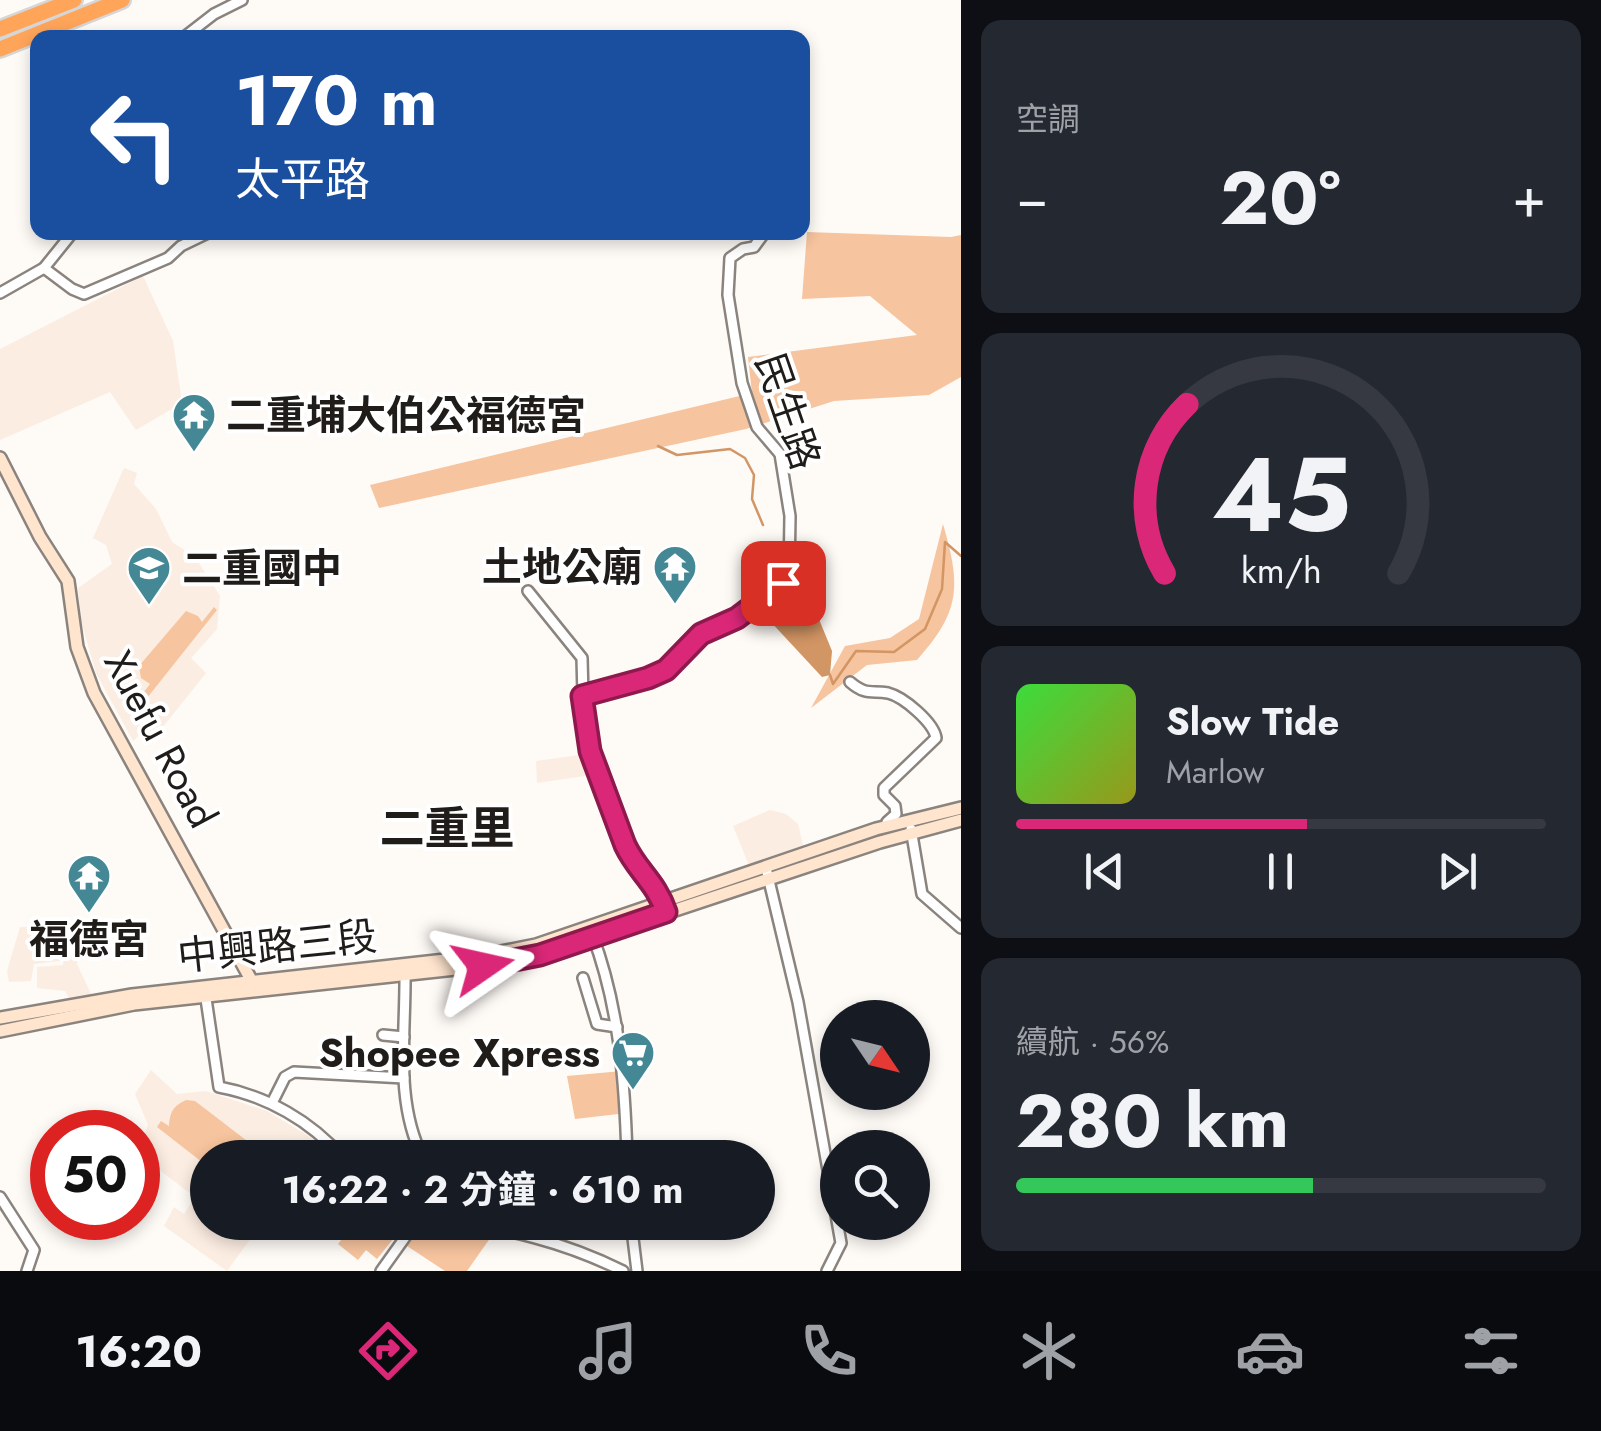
<!DOCTYPE html>
<html lang="zh-TW">
<meta charset="utf-8">
<style>
:root{--surface:#171b24;--page:#242831;--text:#f1f3f6;--muted:#9ea1a6;--line:#363941;--accent:#db2777}
body{margin:0;font-family:Jost,"Noto Sans TC",sans-serif;background:var(--page);color:var(--text);height:100vh;display:flex;flex-direction:column;font-size:38px;white-space:nowrap}
*{box-sizing:border-box;margin:0}
p{font-size:32px;color:var(--muted)}
.icon{flex:none;width:55px;height:55px;fill:none;stroke:currentColor;stroke-width:2;stroke-linecap:round;stroke-linejoin:round}
.map{position:relative;flex:1;overflow:hidden}
.sheet{display:flex;flex-direction:column;gap:20px;padding:20px;background:#0d0f14;width:640px}
.sheet>*{flex:none}
.hud{position:absolute;left:30px;top:30px;width:780px;height:210px;border-radius:20px;box-shadow:0 5px 15px #0003;background:#1a4fa0;color:#fff;overflow:hidden}
.needle{width:65px;rotate:125deg}
.fabs{position:absolute;left:820px;top:1000px;display:grid;gap:20px}
.fabs a{display:grid;place-items:center;width:110px;height:110px;border-radius:50%;background:var(--surface);box-shadow:0 5px 15px #0003;font-size:50px}
.speed{position:absolute;left:30px;top:1110px;display:flex;gap:20px;font-size:50px;font-weight:700;text-align:center}
.speed>*{display:grid;place-content:center;width:130px;height:130px;border-radius:50%;background:var(--surface);box-shadow:0 5px 15px #0003;line-height:1}
.speed .limit{border:15px solid #d22;background:#fff;color:#111}
.pin{position:absolute;display:grid;place-items:center;width:85px;height:85px;color:#fff;margin:-42px;border-radius:20px;box-shadow:0 5px 15px #0006}
.me{position:absolute;width:110px;margin:-55px;rotate:79deg;stroke-linejoin:round;filter:drop-shadow(0 0 8px #0008)}
.turn{display:flex;align-items:center;gap:35px;height:210px;padding:0 40px;font-size:45px}
.turn .icon{width:130px;height:130px;stroke-width:2.5}
.turn b{display:block;font-size:70px;line-height:85px}
.big{font-size:75px;font-weight:700;line-height:1.1}
.sheet .tile{flex:1;display:flex;flex-direction:column;justify-content:center;gap:15px;min-width:0;padding:0 35px;border-radius:20px;background:var(--page)}
.sheet .dial{align-items:center;gap:0}
.dial svg{height:260px;overflow:visible;fill:none;stroke:var(--line);stroke-width:7;stroke-linecap:round;text-anchor:middle}
.dial text{fill:var(--text);stroke:none}
.song{display:flex;align-items:center;gap:30px}
.cover{width:120px;height:120px;border-radius:15px;background:linear-gradient(135deg,hsl(120 70% 55%),hsl(60 70% 35%))}
.played{height:10px;border-radius:5px;background:linear-gradient(90deg,var(--accent) 55%,var(--line) 55%)}
.keys{display:flex;justify-content:space-around;direction:ltr}
.heat{display:flex;justify-content:space-between;align-items:center;font-size:55px;direction:ltr}
.charge{height:15px;border-radius:8px;background:linear-gradient(90deg,#34c759 56%,var(--line) 0)}
.trip{position:absolute;left:190px;top:1140px;width:585px;height:100px;border-radius:50px;background:var(--surface);box-shadow:0 5px 15px #0003;font-weight:700;line-height:100px;text-align:center}
.tab-bar{display:flex;height:160px;justify-content:space-around;align-items:center;background:#090b0e;color:var(--muted)}
.tab-bar .icon{width:70px;height:70px}
.tab-bar .on{color:var(--accent)}
.tab-bar b{font-size:45px;color:var(--text)}
main{display:flex;flex:1;min-height:0}
.map>svg:first-child{display:block}
.built{fill:#fcede2}
.green{fill:#f6c49e}
.water{fill:#d29564}
.lines{fill:none;stroke-linecap:round;stroke-linejoin:round}
.stream{stroke:#d29564;stroke-width:2.5}
.street-casing{stroke:#8b847e;stroke-width:14}
.secondary-casing{stroke:#8b847e;stroke-width:16}
.highway-casing{stroke:#d7d6d6;stroke-width:20}
.street{stroke:#fff;stroke-width:9}
.secondary{stroke:#ffe4ce;stroke-width:11}
.highway{stroke:#fea55a;stroke-width:15}
.route-casing{stroke:#8e194d;stroke-width:25}
.route{stroke:#db2777;stroke-width:18}
.labels{text-anchor:middle;stroke-width:8;stroke-linejoin:round;paint-order:stroke}
.street-label{font-size:40px;fill:#1f1c1a;stroke:#fff}
.poi-label{font-size:40px;font-weight:bold;fill:#1f1c1a;stroke:#fff;text-anchor:start}
.quarter-label{font-size:45px;font-weight:bold;fill:#1f1c1a;stroke:#fff}
</style>
<main>
<div class="map">
<svg width="961" height="1271" viewBox="0 0 961 1271">
<rect width="100%" height="100%" fill="#fefaf6"/>
<g class="built">
<polygon points="143,276 173,341 182,403 136,430 110,392 0,440 0,349"/>
<polygon points="124,468 137,473 134,484 156,509 172,542 195,557 220,596 217,629 191,658 206,673 154,738 144,731 133,741 96,673 81,621 78,588 112,564 106,545 93,538"/>
<polygon points="586,754 591,775 537,783 536,761"/>
<polygon points="770,810 786,814 798,824 804,849 750,868 733,826"/>
<polygon points="63,926 60,961 34,964 31,981 9,982 7,971 20,927"/>
<polygon points="67,945 79,945 77,964 92,996 70,1000 65,991 37,988 37,967 63,965"/>
<polygon points="151,1070 177,1094 206,1091 267,1111 320,1143 310,1157 208,1158 208,1222 262,1223 227,1271 164,1226 174,1207 184,1214 195,1197 138,1154 148,1125 135,1094"/>
</g>
<g class="green">
<polygon points="807,232 951,237 961,235 961,377 929,395 834,401 746,429 379,508 370,485 752,393 748,357 917,335 870,296 802,299"/>
<path d="M943 524C961 586 961 611 917 660L867 665 811 708 845 646 890 638 919 619Z"/>
<polygon points="214,607 217,610 143,703 138,700 150,684 141,678 139,666 186,611 198,616 202,622"/>
<polygon points="622,1071 627,1113 575,1119 567,1076"/>
<path d="M186 1100 195 1101 268 1157 208 1158 207 1166 157 1127 161 1121 169 1126C170 1112 173 1106 186 1100Z"/>
<polygon points="356,1222 404,1222 405,1224 377,1259 366,1250 358,1260 338,1244"/>
<polygon points="419,1226 493,1234 467,1271 445,1271 404,1244"/>
</g>
<polygon class="water" points="807,590 832,651 830,675 822,677 769,620 770,608 784,596"/>
<g class="lines">
<g class="stream">
<polyline points="658,446 677,455 730,449 745,458 754,475 752,499 763,525"/>
<polyline points="830,675 833,684 856,651 894,652 925,629 942,589 945,542 961,556"/>
</g>
<defs>
<g id="street">
<polyline points="183,38 214,14 242,0"/>
<polyline points="44,268 72,289 84,294 168,258 181,246 210,232"/>
<polyline points="0,293 44,268 73,232"/>
<polyline points="528,591 582,658 583,696 590,751 625,845 658,891 666,912"/>
<path d="M850 682C866 696 872 690 888 693 904 697 934 723 936 738L884 788V795L895 806 896 814 887 822"/>
<polyline points="583,696 666,670 701,634 753,608 789,576 790,516 780,454 757,427 742,383 728,295 730,258 743,249 754,247 765,232"/>
<polyline points="911,829 922,894 961,928"/>
<polyline points="766,868 798,1002 841,1243 827,1271"/>
<path d="M592 934C619 1005 625 1082 627 1158"/>
<path d="M405 972C406 1034 394 1101 423 1158"/>
<polyline points="583,978 597,1024 617,1027"/>
<path d="M205 992 219 1087C267 1096 311 1121 343 1158"/>
<polyline points="383,1035 404,1037"/>
<polyline points="272,1103 285,1077 294,1072 404,1078"/>
<polyline points="0,1197 34,1250 27,1271"/>
<path d="M443 1222C508 1228 564 1242 623 1271"/>
<polyline points="631,1222 637,1271"/>
<polyline points="381,1271 416,1222"/>
</g>
<g id="secondary">
<polyline points="0,458 40,537 68,581 77,647 94,693 255,987"/>
<polyline points="0,1018 132,995 481,956 536,945 876,829 961,808"/>
<polyline points="0,1031 134,1004 483,966 540,955 880,842 961,820"/>
</g>
<g id="highway">
<polyline points="0,29 74,0"/>
<polyline points="0,49 122,0"/>
</g>
</defs>
<use href="#street" class="street-casing"/>
<use href="#secondary" class="secondary-casing"/>
<use href="#highway" class="highway-casing"/>
<use href="#street" class="street"/>
<use href="#secondary" class="secondary"/>
<use href="#highway" class="highway"/>
</g>
<g class="lines">
<defs>
<path id="route" d="M483 966 540 955 666 912C656 882 637 871 625 845L590 751 582 696 648 678 666 670 701 634 737 618 783 583"/>
</defs>
<use href="#route" class="route-casing"/>
<use href="#route" class="route"/>
</g>
<defs>
<symbol id="temple-pin" viewBox="-11 -11 22 30"><path d="M0 17L-7.5 6A9.5 9.5 0 1 1 7.5 6Z" fill="#438894" stroke="#fff"/><path d="M0-6L5-2H3V0L6.5 2.5H4V6H1.5V3h-3V6H-4V2.5H-6.5L-3 0V-2H-5Z" fill="#fff"/></symbol>
<symbol id="school-pin" viewBox="-11 -11 22 30"><path d="M0 17L-7.5 6A9.5 9.5 0 1 1 7.5 6Z" fill="#438894" stroke="#fff"/><path d="M0-5L7-2L0 1L-7-2ZM-4 1L0 2.5L4 1V4Q0 6-4 4Z" fill="#fff"/></symbol>
<symbol id="supermarket-pin" viewBox="-11 -11 22 30"><path d="M0 17L-7.5 6A9.5 9.5 0 1 1 7.5 6Z" fill="#438894" stroke="#fff"/><path d="M-6-5.5h2.5l.6 2H6L4.5 2H-2.5L-4.4-4H-6ZM-1.5 3.2a1.3 1.3 0 1 0 .1 0ZM3 3.2a1.3 1.3 0 1 0 .1 0Z" fill="#fff"/></symbol>
</defs>
<g fill-rule="evenodd">
<use href="#temple-pin" x="169" y="390" width="50" height="68"/>
<use href="#temple-pin" x="650" y="542" width="50" height="68"/>
<use href="#school-pin" x="124" y="543" width="50" height="68"/>
<use href="#temple-pin" x="64" y="851" width="50" height="68"/>
<use href="#supermarket-pin" x="608" y="1028" width="50" height="68"/>
</g>
<g class="labels">
<g class="street-label">
<text transform="translate(788 411) rotate(71)" y="14">民生路</text>
<text transform="translate(161 739) rotate(62)" y="14">Xuefu Road</text>
<text transform="translate(277 946) rotate(-6)" y="14">中興路三段</text>
</g>
<g class="poi-label">
<text x="226" y="429">二重埔大伯公福德宮</text>
<text x="642" y="581" text-anchor="end">土地公廟</text>
<text x="182" y="582">二重國中</text>
<text x="89" y="953" text-anchor="middle">福德宮</text>
<text x="600" y="1067" text-anchor="end">Shopee Xpress</text>
</g>
<g class="quarter-label">
<text x="447" y="844">二重里</text>
</g>
</g>
</svg>
<div class="fabs">
<a><svg class="needle" viewBox="-14 -14 28 28"><path d="M0-13l5 13h-10z" fill="#e53935"/><path d="M0 13l5-13h-10z" fill="#9ea1a6"/></svg></a>
<a><svg class="icon" aria-label="search" viewBox="0 0 24 24"><circle cx="10" cy="10" r="6"/><path d="M15 15l6 6"/></svg></a>
</div>
<div class="speed"><div class="limit">50</div></div>
<div class="pin" style="left:783px;top:583px;background:#d93025"><svg class="icon" aria-label="arrive" viewBox="0 0 24 24"><path d="M6 21V4h12l-3 4 3 4H6"/></svg></div>
<svg class="me" style="left:483px;top:966px" viewBox="-20 -20 40 40"><path d="M0-17L14 15 0 8-14 15z" fill="#db2777" stroke="#fff" stroke-width="4"/></svg>
<div class="trip">16:22 · 2 分鐘 · 610 m</div>
<div class="hud">
<div class="turn"><svg class="icon" aria-label="left" viewBox="0 0 24 24"><path d="M17 20v-9H6M10 6l-5 5 5 5"/></svg><div><b>170 m</b>太平路</div></div>
</div>
</div>
<section class="sheet">
<div class="tile"><p>空調</p>
<div class="heat"><a>−</a><b class="big">20°</b><a>+</a></div>
</div>
<div class="tile dial"><svg viewBox="0 0 100 80">
<path d="M14 69A42 42 0 1 1 86 69"/>
<path d="M14 69A42 42 0 0 1 21 17" stroke="#db2777"/>
<text x="50" y="56" font-size="32" font-weight="700">45</text>
<text x="50" y="72" font-size="11">km/h</text>
</svg></div>
<div class="tile">
<div class="song"><i class="cover"></i><div><b>Slow Tide</b><p>Marlow</p></div></div>
<div class="played"></div>
<div class="keys"><svg class="icon" aria-label="previous" viewBox="0 0 24 24"><path d="M18 5L8 12l10 7zM5 5v14"/></svg><svg class="icon" aria-label="pause" viewBox="0 0 24 24"><path d="M8 5v14M16 5v14"/></svg><svg class="icon" aria-label="next" viewBox="0 0 24 24"><path d="M6 5l10 7-10 7zM19 5v14"/></svg></div>
</div>
<div class="tile"><p>續航 · 56%</p><b class="big">280 km</b><div class="charge"></div></div>
</section>
</main>
<nav class="tab-bar">
<b>16:20</b>
<svg class="icon on" aria-label="directions" viewBox="0 0 24 24"><path d="M12 3l9 9-9 9-9-9zM9 14v-3h6M13 9l2 2-2 2"/></svg>
<svg class="icon" aria-label="music" viewBox="0 0 24 24"><path d="M9 18V5l10-2v13"/><circle cx="6" cy="18" r="3"/><circle cx="16" cy="16" r="3"/></svg>
<svg class="icon" aria-label="phone" viewBox="0 0 24 24"><path d="M5 4h4l2 5-3 2q2 4 5 5l2-3 5 2v4C11 20 4 13 5 4z"/></svg>
<svg class="icon" aria-label="climate" viewBox="0 0 24 24"><path d="M12 3v18M4 7l16 10M4 17L20 7"/></svg>
<svg class="icon" aria-label="car" viewBox="0 0 24 24"><path d="M5 17H2v-5l4-1 3-4h7l3 4 3 1v5h-3M9 17h6M6 11h13"/><circle cx="7" cy="17" r="2"/><circle cx="17" cy="17" r="2"/></svg>
<svg class="icon" aria-label="filters" viewBox="0 0 24 24"><path d="M4 7h16M4 17h16"/><circle cx="9" cy="7" r="2"/><circle cx="15" cy="17" r="2"/></svg>
</nav>
